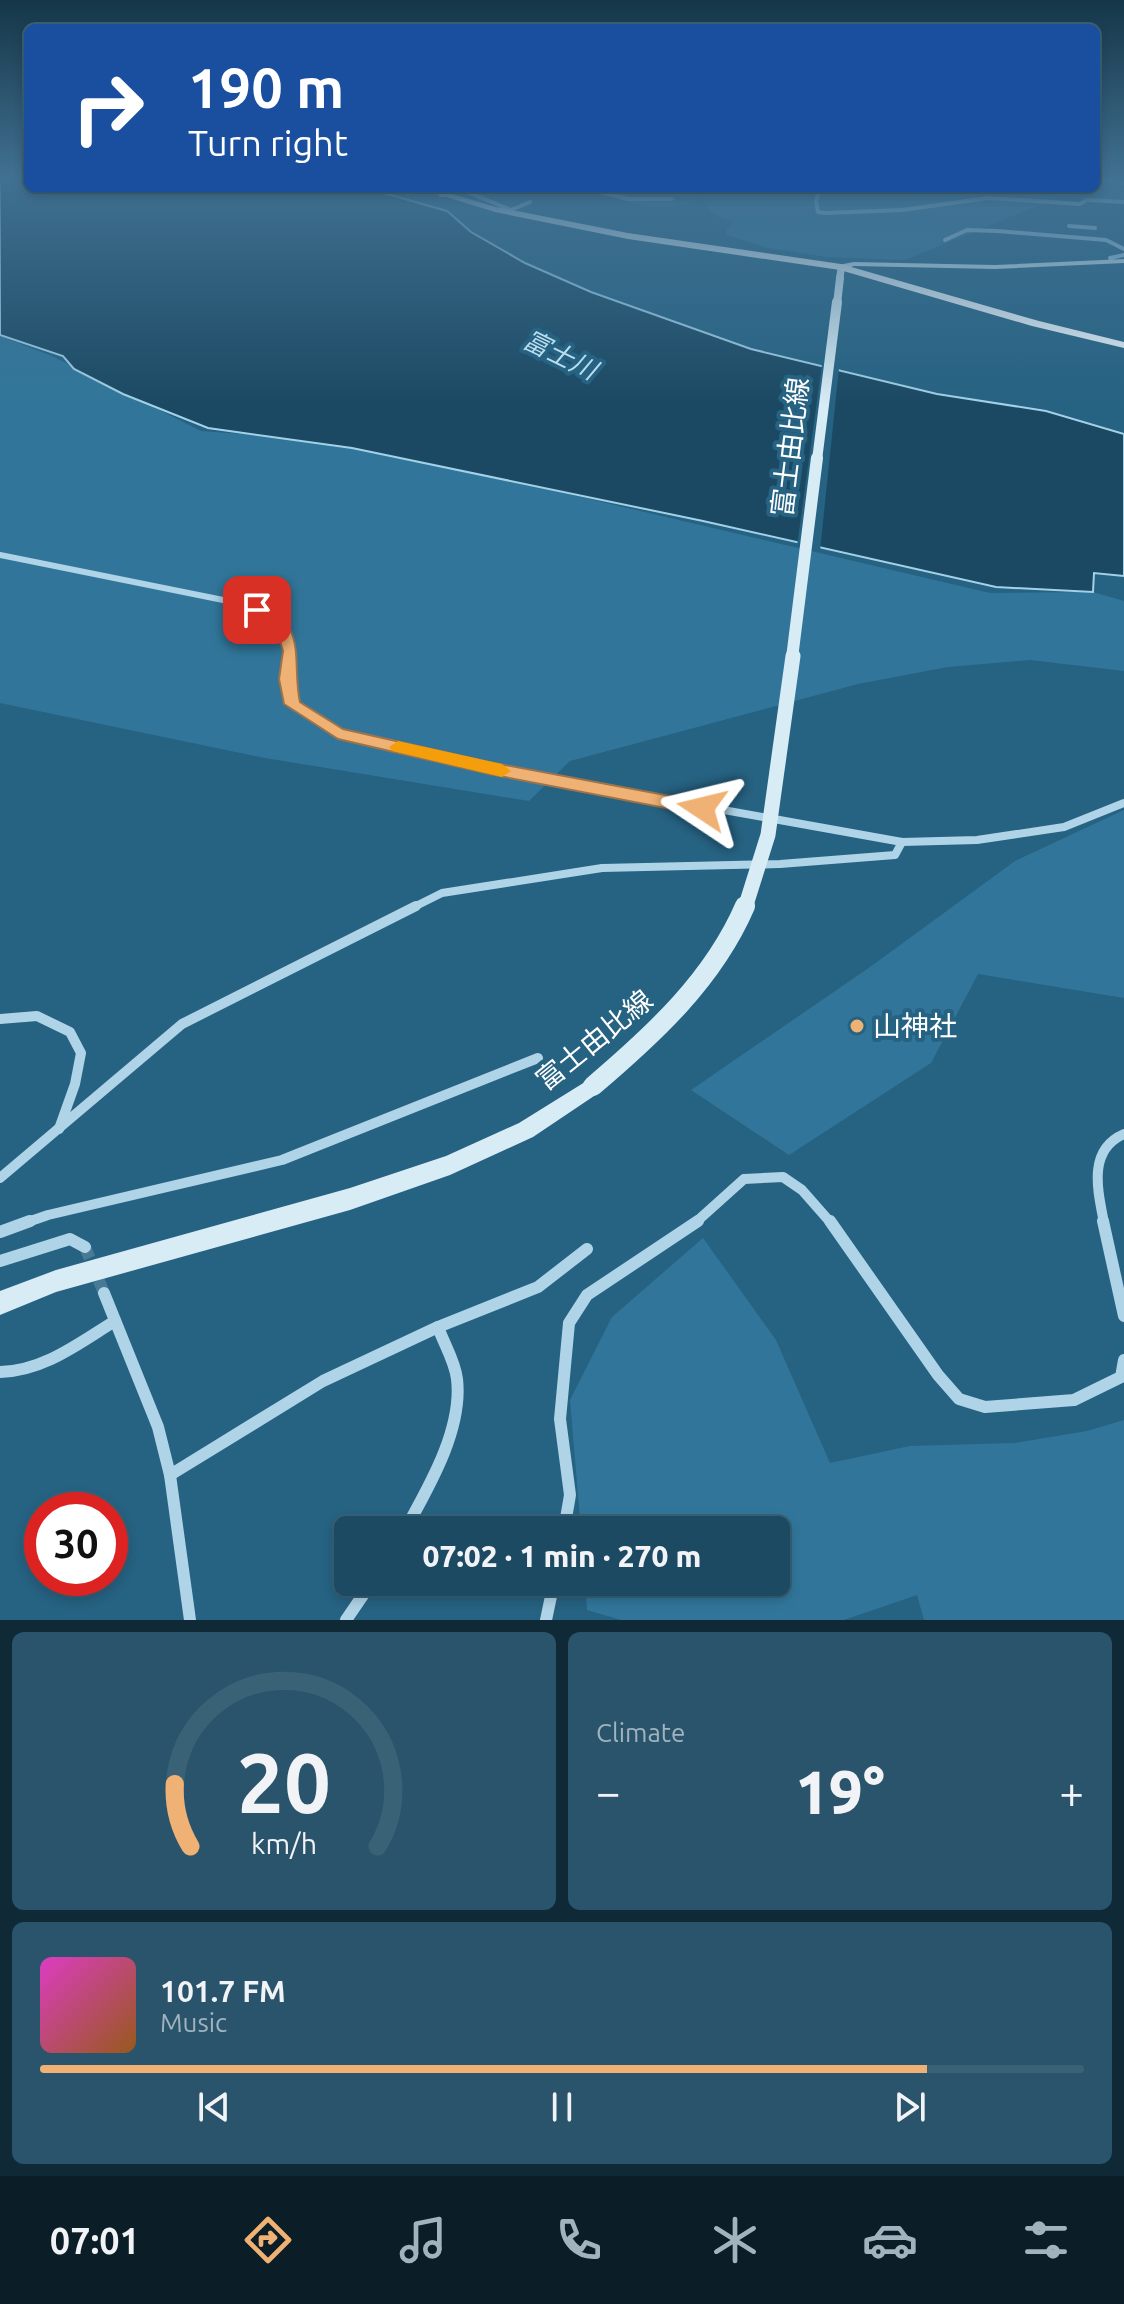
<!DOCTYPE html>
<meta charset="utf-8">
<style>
:root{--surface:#1c4a62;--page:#29546b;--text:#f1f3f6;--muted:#a0b3be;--line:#3a6277;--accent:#f0b174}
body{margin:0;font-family:Ubuntu,"Noto Sans JP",sans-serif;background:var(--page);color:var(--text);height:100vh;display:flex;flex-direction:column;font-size:30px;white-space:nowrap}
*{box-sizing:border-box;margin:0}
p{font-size:26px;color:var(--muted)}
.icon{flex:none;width:44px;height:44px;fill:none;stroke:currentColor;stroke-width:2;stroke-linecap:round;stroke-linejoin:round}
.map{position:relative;height:1620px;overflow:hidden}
.side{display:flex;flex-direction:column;gap:12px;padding:12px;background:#0f2936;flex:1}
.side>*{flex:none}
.guide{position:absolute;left:24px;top:24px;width:1076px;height:168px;border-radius:12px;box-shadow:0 4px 12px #0003,0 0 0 2px var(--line);background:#1a4fa0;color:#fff;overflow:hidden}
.speed{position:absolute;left:24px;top:1492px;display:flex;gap:16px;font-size:40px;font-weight:700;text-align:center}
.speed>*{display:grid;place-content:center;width:104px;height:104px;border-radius:50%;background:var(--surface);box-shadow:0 4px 12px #0003,0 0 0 2px var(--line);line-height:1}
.speed .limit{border:12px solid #d22;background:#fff;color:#111}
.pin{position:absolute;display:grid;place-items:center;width:68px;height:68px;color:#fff;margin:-34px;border-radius:16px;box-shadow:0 4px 12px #0006}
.me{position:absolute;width:88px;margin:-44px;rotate:280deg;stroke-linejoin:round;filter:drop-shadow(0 0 6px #0008)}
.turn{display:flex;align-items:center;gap:28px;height:168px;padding:0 32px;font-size:36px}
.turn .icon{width:104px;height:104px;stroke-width:2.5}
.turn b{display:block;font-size:56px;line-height:68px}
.big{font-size:60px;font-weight:800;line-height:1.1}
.side .tile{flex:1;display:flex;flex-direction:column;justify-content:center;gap:12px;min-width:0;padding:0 28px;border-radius:12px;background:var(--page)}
.side .dial{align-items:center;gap:0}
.dial svg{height:208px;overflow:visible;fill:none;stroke:var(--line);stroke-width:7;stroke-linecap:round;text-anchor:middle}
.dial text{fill:var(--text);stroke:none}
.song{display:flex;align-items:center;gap:24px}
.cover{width:96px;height:96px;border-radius:12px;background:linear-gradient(135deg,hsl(310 70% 55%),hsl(30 70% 35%))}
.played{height:8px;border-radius:4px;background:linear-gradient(90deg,var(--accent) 85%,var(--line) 85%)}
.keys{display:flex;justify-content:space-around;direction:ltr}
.heat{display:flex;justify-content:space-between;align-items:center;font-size:44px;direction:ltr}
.side .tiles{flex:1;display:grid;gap:12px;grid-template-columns:1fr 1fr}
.tile:last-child{grid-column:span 2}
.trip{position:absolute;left:334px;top:1516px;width:456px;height:80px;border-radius:12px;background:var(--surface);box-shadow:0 4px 12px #0003,0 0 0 2px var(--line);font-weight:800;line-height:80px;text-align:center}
.dock{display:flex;height:128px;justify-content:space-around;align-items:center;background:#0b1e27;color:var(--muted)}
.dock .icon{width:56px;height:56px}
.dock .current{color:var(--accent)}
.dock b{font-size:36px;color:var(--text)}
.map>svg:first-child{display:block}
.green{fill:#31769a}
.water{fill:#1b4963;stroke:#a3d1e7;stroke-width:2}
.pier{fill:#266282}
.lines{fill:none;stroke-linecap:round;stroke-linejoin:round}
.street-tunnel{stroke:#477a95;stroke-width:12;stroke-dasharray:12 6;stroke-linecap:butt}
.street-far4{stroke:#afd4e7;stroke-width:4}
.street-far3{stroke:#afd4e7;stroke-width:6}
.street-far2{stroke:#afd4e7;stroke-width:8}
.street-far1{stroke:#afd4e7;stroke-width:10}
.street{stroke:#afd4e7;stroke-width:12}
.secondary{fill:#d8ecf6;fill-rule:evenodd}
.primary{fill:#f0f8fd;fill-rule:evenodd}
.secondary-bridge-far4{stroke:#d8ecf6;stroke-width:8}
.secondary-bridge-far3{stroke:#d8ecf6;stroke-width:10}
.secondary-bridge-far2{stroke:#d8ecf6;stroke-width:12}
.secondary-bridge-far1{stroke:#d8ecf6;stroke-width:15}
.secondary-bridge{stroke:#d8ecf6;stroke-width:20}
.route{fill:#f0b174;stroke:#9c734b;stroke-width:2}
.slow{fill:#f59e0b}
.poi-dot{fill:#f0b174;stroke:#266282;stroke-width:3}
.labels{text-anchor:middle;stroke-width:8;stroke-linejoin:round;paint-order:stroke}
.far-water-label{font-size:26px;font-style:italic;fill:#baddee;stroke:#266282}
.street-label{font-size:28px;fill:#fff;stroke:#266282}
.poi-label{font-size:28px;fill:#fff;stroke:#266282;text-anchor:start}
</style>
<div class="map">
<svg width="1124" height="1620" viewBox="0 0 1124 1620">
<rect width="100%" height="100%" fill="#266282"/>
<g class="green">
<path d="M1096 178H1124L1113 179 1124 184V203L1061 196 905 260 827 257 767 248 727 235 726 230 734 222 713 214 702 199C674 210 645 210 618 197L622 188H1096Z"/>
<polygon points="0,336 52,356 201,431 342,441 990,593 1093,592 1124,601 1124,671 1030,660 948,667 858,684 570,761 529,801 265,758 0,703"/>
<polygon points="1124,810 1124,998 978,974 931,1063 789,1155 691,1090 870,967 1015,861"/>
<polygon points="703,1238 776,1340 830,1463 910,1446 1014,1443 1087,1431 1124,1420 1124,1620 924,1620 917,1595 844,1620 621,1620 587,1610 585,1582 776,1582 776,1530 581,1530 570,1400 612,1317"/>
</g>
<polygon class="water" points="0,178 28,178 28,188 366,188 447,211 471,232 525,263 591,292 751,349 937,394 1046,411 1124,434 1124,576 1094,573 1093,592 996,587 703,521 352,448 208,428 123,394 74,369 63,356 0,335"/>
<polygon class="pier" points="822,364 839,368 820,551 797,546"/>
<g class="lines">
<polyline class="street-tunnel" points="85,1247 104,1293"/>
<g class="street-far4">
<polyline points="1098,178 1124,183"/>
<polyline points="458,188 511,210 530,202"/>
<polyline points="584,188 628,199 672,199"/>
<polyline points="820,188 816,201 818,212 825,213 902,210 989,198 1080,204 1087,200 1124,202"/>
<polyline points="1069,226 1095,228"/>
<polyline points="945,240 967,230 997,231 1106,240 1124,249"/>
<polyline points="1112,261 1110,258 1124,255"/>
</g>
<path class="street-far3" d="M0 555 233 602C260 611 293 624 289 658"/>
<g class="street-far2">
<polyline points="289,656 287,679 292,704 338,733 489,768 902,842 977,840 1064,827 1124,803"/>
<polyline points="412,908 442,893 602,868 780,864 895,855 902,842"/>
</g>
<g class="street-far1">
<polyline points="0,1019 37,1016 70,1032 81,1053 75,1084 59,1129"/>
<polyline points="0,1178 182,1024 416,906"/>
<polyline points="25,1223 48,1215 282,1160 538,1058"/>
<polyline points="695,1223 744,1179 783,1177 802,1190 831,1223"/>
<path d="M1104 1223C1098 1191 1087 1150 1124 1134"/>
</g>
<g class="street">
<polyline points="830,1221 938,1375 959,1399 985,1407 1074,1400 1121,1377 1124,1360"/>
<polyline points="1103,1221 1124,1316"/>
<polyline points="0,1232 30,1221"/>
<polyline points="0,1261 70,1239 85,1247"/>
<polyline points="104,1293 158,1427 170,1475 190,1620"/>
<path d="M0 1372C44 1371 79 1343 115 1321"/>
<polyline points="170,1475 323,1381 438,1327 538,1287 587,1249"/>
<path d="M405 1530C428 1488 463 1430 457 1379 455 1361 444 1344 438 1327"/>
<polyline points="564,1530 570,1495 560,1419 569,1323 587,1295 698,1221"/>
<polyline points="346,1620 372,1582"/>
<polyline points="546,1620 554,1582"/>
</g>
<g class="secondary">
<polygon points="450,188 459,188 445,197 439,197 439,193"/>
<polygon points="1124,259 1124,263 995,269 854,266 845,269 843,280 836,278 838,265 854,262 995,265"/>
<polygon points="593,1077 600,1080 603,1086 600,1092 533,1137 450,1175 350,1210 56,1292 0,1315 0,1291 56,1270 350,1188 446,1156 519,1123"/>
</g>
<polygon class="primary" points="417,188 431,188 496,207 628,233 841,264 1039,321 1124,342 1124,348 1032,326 840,270 628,239 495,212"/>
<polyline class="secondary-bridge-far4" points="837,304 840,278"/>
<polyline class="secondary-bridge-far3" points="817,460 837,302"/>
<polyline class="secondary-bridge-far2" points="792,658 817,458"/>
<polyline class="secondary-bridge-far1" points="745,908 768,835 793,656"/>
<path class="secondary-bridge" d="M593 1086C654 1034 713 980 745 906"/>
</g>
<linearGradient id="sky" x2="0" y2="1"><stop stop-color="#153648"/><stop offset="0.44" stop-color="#417192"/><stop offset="1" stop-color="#417192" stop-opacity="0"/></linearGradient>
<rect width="1124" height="405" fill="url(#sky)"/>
<path class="route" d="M257 606C310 622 291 662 300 702L343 729 489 762 702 802 711 808 702 815 489 774 338 739 284 704 279 679 283 651 278 634 250 610Z"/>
<polygon class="slow" points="398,741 502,764 511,771 502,777 392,751 389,747"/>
<circle class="poi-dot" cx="857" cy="1026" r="8"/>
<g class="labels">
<g class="far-water-label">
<text transform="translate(560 355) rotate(26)" y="9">富士川</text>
</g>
<g class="street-label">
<text transform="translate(790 447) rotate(-83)" y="10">富士由比線</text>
<text transform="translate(594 1040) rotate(-39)" y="10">富士由比線</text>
</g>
<g class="poi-label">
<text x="873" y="1036">山神社</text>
</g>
</g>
</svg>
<div class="speed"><div class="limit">30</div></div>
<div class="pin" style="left:257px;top:610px;background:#d93025"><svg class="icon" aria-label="arrive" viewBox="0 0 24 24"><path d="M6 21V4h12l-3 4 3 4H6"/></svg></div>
<svg class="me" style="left:702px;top:808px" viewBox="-20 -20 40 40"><path d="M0-17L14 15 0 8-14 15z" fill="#f0b174" stroke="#fff" stroke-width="4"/></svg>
<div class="trip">07:02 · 1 min · 270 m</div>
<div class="guide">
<div class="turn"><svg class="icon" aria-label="right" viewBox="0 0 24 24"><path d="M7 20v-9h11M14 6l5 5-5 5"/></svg><div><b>190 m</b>Turn right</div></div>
</div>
</div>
<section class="side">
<div class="tiles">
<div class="tile dial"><svg viewBox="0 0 100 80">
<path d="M14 69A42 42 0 1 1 86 69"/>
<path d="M14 69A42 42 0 0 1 8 45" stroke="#f0b174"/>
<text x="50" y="56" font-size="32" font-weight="700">20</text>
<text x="50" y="72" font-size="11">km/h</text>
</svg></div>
<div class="tile"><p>Climate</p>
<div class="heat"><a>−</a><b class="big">19°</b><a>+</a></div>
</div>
<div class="tile">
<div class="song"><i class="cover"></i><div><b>101.7 FM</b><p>Music</p></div></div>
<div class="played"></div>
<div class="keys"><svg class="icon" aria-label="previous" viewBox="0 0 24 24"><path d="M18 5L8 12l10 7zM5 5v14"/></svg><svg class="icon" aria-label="pause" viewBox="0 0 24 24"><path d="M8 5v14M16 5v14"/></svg><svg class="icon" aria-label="next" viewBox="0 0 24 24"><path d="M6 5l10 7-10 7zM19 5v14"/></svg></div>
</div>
</div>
</section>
<nav class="dock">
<b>07:01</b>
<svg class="icon current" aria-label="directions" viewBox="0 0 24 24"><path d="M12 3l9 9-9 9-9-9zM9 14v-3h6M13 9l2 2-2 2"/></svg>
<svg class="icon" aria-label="music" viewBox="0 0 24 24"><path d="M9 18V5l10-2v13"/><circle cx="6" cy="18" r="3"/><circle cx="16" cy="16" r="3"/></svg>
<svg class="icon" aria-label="phone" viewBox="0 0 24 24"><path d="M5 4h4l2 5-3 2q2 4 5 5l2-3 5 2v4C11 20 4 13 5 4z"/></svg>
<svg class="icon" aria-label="climate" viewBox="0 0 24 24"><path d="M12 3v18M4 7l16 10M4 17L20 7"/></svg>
<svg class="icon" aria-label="car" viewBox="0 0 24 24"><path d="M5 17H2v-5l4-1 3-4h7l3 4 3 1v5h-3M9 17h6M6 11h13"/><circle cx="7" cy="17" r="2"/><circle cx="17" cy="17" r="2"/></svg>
<svg class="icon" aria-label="filters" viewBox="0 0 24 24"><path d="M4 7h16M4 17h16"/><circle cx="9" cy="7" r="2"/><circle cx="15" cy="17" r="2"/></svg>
</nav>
